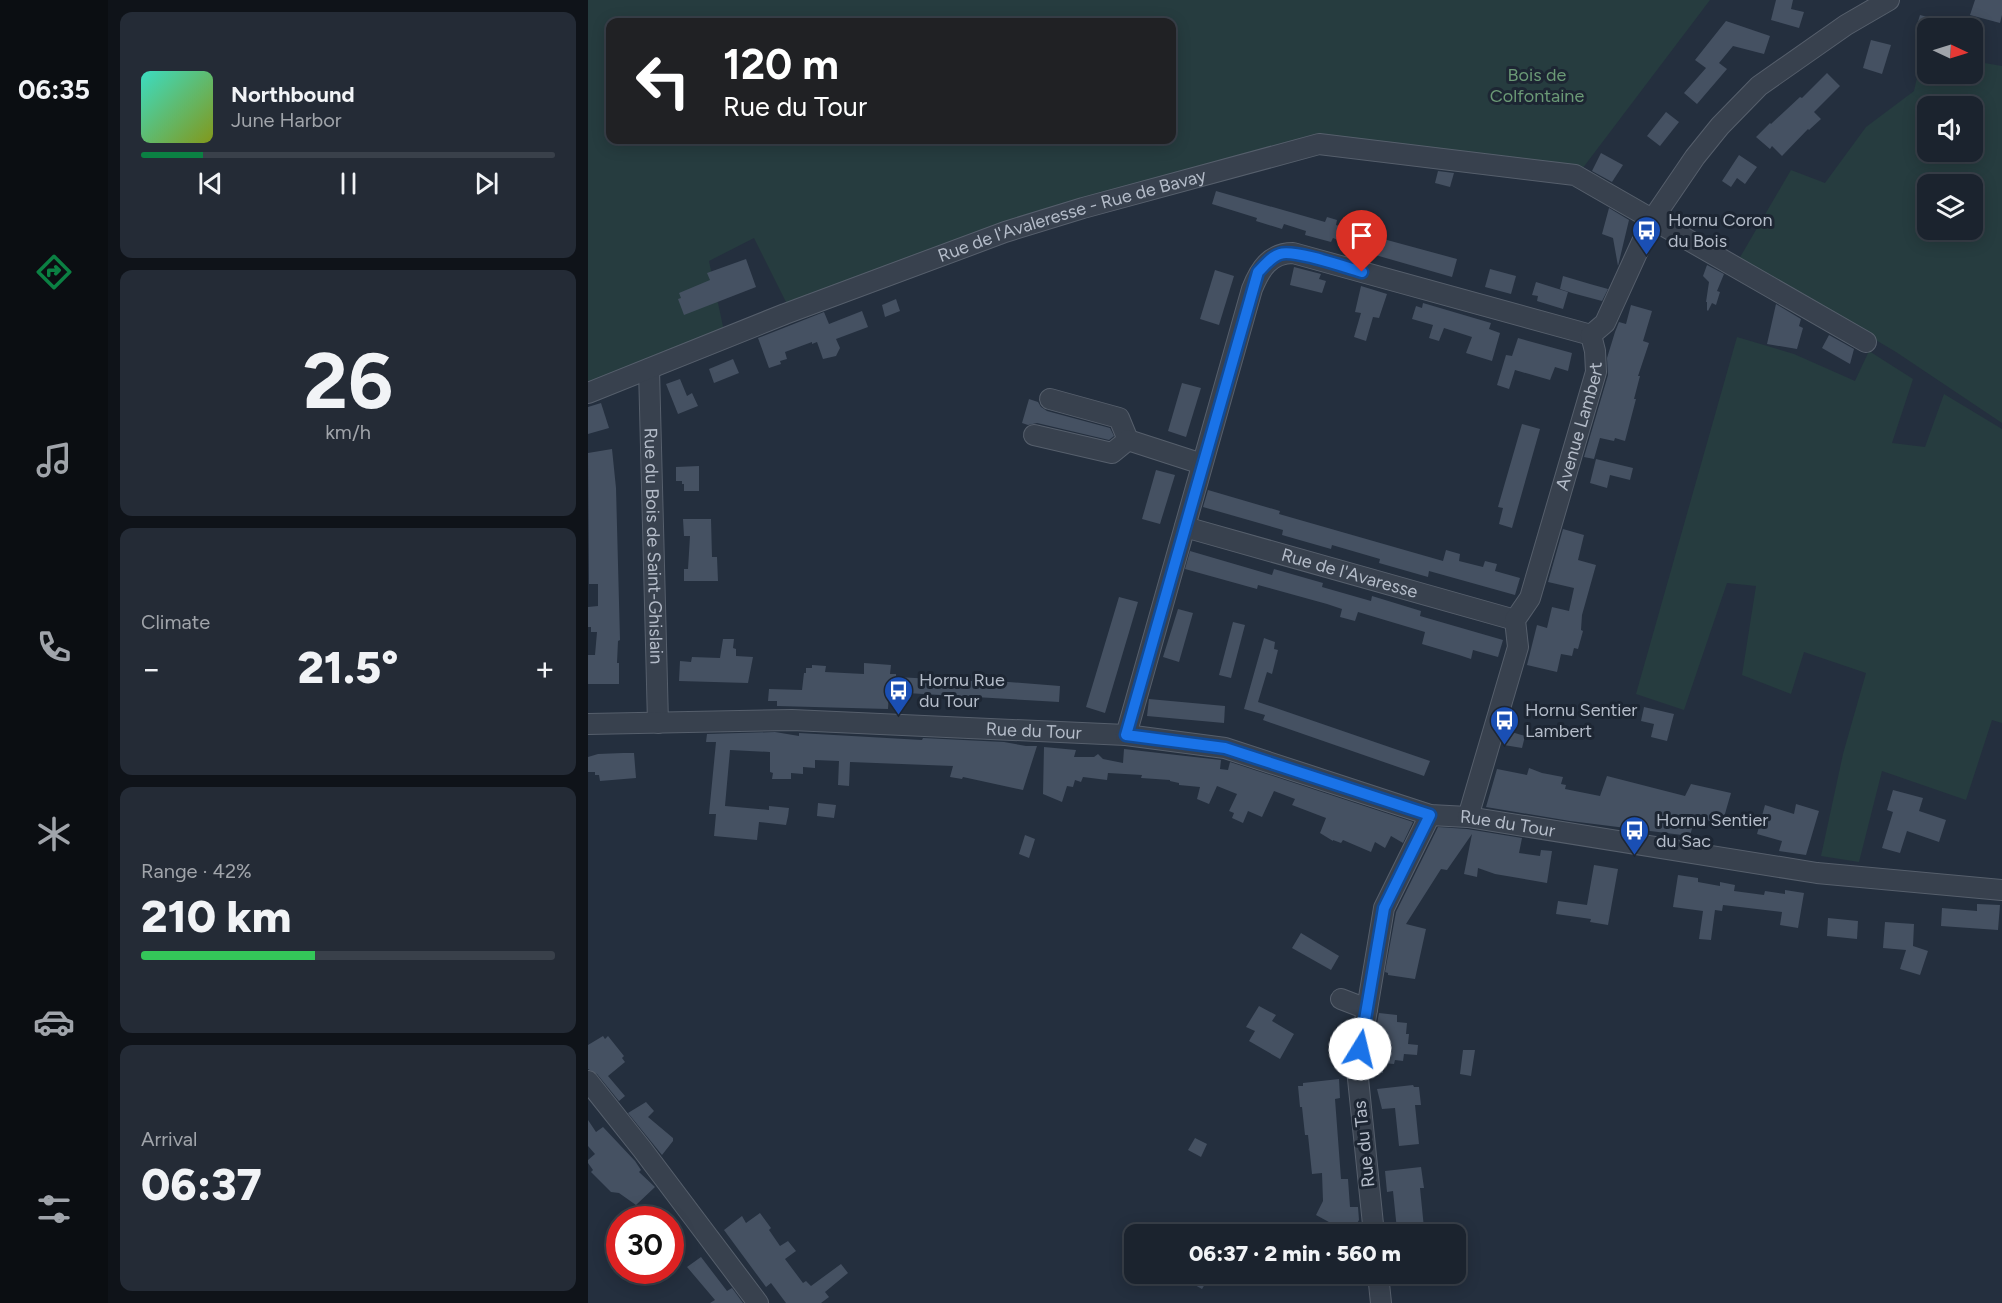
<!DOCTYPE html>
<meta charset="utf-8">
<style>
:root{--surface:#1b232e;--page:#242b36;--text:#f1f3f6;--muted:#a0a4aa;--line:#39404a;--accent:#0b8043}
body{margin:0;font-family:Figtree,sans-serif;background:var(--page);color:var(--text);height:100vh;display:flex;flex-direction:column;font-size:22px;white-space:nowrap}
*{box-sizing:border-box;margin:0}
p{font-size:20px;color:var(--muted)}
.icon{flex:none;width:33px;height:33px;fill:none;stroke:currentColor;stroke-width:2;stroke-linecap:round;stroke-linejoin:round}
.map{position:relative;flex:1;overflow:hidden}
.drawer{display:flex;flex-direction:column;gap:12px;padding:12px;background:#0f1319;width:480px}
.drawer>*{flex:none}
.top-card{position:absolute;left:18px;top:18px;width:570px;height:126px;border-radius:12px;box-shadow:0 3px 15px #0003,0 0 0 2px var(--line);background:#202124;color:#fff;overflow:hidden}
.needle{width:39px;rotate:94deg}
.fabs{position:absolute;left:1329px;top:18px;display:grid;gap:12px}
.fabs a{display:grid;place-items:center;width:66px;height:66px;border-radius:12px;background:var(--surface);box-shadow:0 3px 15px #0003,0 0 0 2px var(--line);font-size:30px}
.speed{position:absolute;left:18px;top:1206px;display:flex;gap:12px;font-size:30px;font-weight:700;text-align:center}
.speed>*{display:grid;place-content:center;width:78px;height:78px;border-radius:50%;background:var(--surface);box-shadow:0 3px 15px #0003,0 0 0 2px var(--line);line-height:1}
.speed .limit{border:9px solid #d22;background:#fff;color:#111}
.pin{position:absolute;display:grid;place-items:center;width:51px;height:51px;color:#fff;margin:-62px -26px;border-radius:50% 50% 50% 0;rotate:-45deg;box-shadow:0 0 6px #0007}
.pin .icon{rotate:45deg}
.me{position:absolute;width:66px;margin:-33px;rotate:9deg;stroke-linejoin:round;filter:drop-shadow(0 0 4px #0008)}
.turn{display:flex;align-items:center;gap:21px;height:126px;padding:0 18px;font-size:27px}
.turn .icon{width:78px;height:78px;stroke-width:2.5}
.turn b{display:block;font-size:42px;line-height:51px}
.big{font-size:45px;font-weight:800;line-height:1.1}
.drawer .tile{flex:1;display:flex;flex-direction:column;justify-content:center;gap:9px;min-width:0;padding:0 21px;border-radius:12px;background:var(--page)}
.drawer .dial{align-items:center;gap:0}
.dial b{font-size:78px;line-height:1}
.song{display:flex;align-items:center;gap:18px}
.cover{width:72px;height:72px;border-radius:9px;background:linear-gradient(135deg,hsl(170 70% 55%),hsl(70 70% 35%))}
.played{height:6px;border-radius:3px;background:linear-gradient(90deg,var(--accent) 15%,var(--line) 15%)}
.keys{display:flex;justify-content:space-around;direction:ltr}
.heat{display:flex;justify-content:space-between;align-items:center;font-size:33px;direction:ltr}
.charge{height:9px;border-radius:4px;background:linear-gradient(90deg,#34c759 42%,var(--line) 0)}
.trip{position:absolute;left:536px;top:1224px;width:342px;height:60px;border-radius:12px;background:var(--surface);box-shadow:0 3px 15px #0003,0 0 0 2px var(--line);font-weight:800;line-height:60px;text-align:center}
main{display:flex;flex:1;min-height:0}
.dock{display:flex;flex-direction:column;width:108px;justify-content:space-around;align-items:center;background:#0b0e12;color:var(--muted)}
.dock .icon{width:42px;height:42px}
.dock .active{color:var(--accent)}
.dock b{font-size:27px;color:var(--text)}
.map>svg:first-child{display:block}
.green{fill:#263c3f;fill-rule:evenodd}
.building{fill:#455162}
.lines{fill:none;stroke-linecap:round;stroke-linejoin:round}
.minor-casing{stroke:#565f6c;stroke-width:22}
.minor{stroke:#38414e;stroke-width:20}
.route-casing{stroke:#114b97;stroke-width:15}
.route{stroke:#1a73e8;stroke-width:10}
.labels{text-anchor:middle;stroke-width:6;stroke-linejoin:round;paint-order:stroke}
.park-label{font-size:18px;fill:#6b9a76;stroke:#1d2633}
.street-label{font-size:18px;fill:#b4bcc9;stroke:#1d2633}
.poi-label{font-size:18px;fill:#b4bcc9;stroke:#1d2633;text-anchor:start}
</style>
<main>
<nav class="dock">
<b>06:35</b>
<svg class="icon active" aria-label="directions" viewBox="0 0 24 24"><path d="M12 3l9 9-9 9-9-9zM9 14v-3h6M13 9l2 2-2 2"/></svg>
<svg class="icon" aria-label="music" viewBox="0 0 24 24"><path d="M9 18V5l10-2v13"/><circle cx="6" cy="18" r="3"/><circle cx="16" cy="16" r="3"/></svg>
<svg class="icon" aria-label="phone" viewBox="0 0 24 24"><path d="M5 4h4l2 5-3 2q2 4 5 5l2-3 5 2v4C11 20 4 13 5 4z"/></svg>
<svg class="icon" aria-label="climate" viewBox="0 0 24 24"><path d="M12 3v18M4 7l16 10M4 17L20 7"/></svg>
<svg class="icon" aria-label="car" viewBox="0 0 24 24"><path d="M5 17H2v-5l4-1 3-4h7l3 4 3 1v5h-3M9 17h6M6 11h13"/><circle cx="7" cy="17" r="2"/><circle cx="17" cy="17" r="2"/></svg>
<svg class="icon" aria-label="filters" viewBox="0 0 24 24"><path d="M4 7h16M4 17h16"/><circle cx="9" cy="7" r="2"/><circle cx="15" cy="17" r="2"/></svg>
</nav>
<section class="drawer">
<div class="tile">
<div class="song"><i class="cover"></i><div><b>Northbound</b><p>June Harbor</p></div></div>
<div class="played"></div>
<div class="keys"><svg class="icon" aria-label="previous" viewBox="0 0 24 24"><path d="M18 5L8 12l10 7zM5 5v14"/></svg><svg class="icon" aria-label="pause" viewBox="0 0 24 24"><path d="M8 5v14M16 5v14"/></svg><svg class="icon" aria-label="next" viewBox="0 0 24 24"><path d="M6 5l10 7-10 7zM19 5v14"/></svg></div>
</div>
<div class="tile dial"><b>26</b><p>km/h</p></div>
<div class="tile"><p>Climate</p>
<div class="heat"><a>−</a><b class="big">21.5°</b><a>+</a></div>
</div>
<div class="tile"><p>Range · 42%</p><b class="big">210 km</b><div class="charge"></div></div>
<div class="tile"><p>Arrival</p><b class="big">06:37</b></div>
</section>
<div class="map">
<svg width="1414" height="1303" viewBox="0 0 1414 1303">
<rect width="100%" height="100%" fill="#242f3e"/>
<g class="green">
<path d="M0 0H1122L988 177 729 135 199 304 166 238 121 261 136 331 0 385ZM22 22H584V140H22Z"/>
<path d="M1334 55H1339L1340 74H1384L1385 61 1414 66V423L1308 352 1151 259 1203 170 1237 183 1278 127 1326 91ZM1340 106H1384V152H1340ZM1340 184H1384V230H1340Z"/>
<polygon points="1149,337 1206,354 1267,381 1281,351 1325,379 1304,443 1337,447 1356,394 1414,429 1414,723 1404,720 1378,800 1294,771 1271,862 1233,856 1255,754 1278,673 1216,652 1203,694 1154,675 1168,586 1139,583 1096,710 1048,694"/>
</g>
<g class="building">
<polygon points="1188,0 1205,0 1203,9 1216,12 1211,28 1183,20"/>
<polygon points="1387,0 1414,0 1414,15 1412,23 1382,15"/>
<polygon points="1332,15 1370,25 1370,28 1328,28"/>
<polygon points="1138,21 1182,36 1176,54 1145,46 1131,63 1139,69 1109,104 1096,93 1118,68 1107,60"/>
<polygon points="1283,40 1303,45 1294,74 1275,68"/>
<polygon points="1239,73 1252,86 1226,112 1233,119 1221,130 1220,129 1194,156 1184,146 1182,149 1168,137 1182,123 1183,124 1212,97 1214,98"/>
<polygon points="1078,112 1091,122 1072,146 1059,136"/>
<polygon points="1013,153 1035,165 1024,182 1004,171"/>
<polygon points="1151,155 1169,167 1157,184 1149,178 1143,187 1134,181"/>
<polygon points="850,171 866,173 862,187 847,183"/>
<polygon points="628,191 737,222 739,217 749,220 748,225 754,227 750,240 745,238 743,242 717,235 718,231 696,224 694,229 668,221 669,218 624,204"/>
<polygon points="1021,208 1041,220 1030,266 1025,238 1014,234"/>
<polygon points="777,234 869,259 864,277 777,252 778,248 773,246"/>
<polygon points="158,259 168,287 96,315 90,299 93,298 91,293 122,280 119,273"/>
<polygon points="1119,265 1136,274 1129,291 1132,292 1128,305 1124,303 1120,311 1119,310 1119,302 1118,302 1121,282 1115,276"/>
<polygon points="706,267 733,274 731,279 738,281 734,293 702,285"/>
<polygon points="902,269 928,276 923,294 897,287"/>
<polygon points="627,270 646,276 631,325 612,319"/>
<polygon points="975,276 1002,284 1020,289 1014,301 984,293 972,289"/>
<polygon points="948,282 980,292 975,309 949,301 950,296 944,295"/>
<polygon points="773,286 799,294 791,318 785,317 778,341 766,337 773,313 767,312"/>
<polygon points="308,299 312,311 297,317 294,305"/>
<polygon points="835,303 903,323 901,329 912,333 904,361 878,353 884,337 856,328 851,341 841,338 845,325 824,319 828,306 834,308"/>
<polygon points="1188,304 1213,319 1211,326 1215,328 1209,349 1179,344"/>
<polygon points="1043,305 1064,311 1055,341 1061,343 1050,376 1052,376 1046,399 1048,399 1037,441 1027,438 1026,441 1012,438 1006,459 996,457 1020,375 1019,358 1027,332 1031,322 1038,324"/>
<polygon points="274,311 280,327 248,339 252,348 248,356 235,359 229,342 224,344 224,342 197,352 199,359 192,361 193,364 181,368 170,338 236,312 241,324"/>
<polygon points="1241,335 1266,349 1262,364 1234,348"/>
<polygon points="930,338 984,353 980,371 967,367 962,380 927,370 921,389 909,385 918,355 924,356"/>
<polygon points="145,359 151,373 126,383 121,369"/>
<polygon points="92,379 99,396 104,393 110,406 90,414 78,384"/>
<polygon points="594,383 613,388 598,437 580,431"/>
<polygon points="441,399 450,402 453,407 459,411 522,428 526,436 521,440 449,423 440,425 434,423"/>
<polygon points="13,403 21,428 0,434 0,407"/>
<polygon points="934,424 952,429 924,528 911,524 915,508 910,507"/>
<polygon points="24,449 28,488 32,640 30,641 29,663 31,663 31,684 0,684 0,655 7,655 9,632 3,632 3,627 0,627 0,607 10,606 10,584 1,584 1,579 0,453"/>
<polygon points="1008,459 1045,468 1042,480 1022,475 1019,488 1002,483"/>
<polygon points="111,466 111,491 96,491 96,484 94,484 94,481 88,481 88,467"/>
<polygon points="568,470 587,475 572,524 554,519"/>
<polygon points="620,490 692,511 691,514 855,561 858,550 872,554 871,561 895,567 897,561 909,564 907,571 932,578 927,595 841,571 840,577 791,563 792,559 744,545 743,549 694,535 695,530 615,507"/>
<polygon points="95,519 123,519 124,557 129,557 130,581 96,581 96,569 100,569 102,536 96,536"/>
<polygon points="975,529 996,535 990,560 1008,565 994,615 993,630 995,631 990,649 986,648 984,656 973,654 969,672 939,665 949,625 959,628 964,607 981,611 986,588 960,582"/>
<polygon points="602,551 684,575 686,569 735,583 734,587 783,601 784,596 833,611 832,616 915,640 910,657 885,650 883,659 871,655 834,644 837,632 770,612 767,621 752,617 754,609 739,604 670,585 669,589 597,569"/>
<polygon points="531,597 550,602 517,713 498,707"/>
<polygon points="590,609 605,613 591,662 575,657"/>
<polygon points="645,622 657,625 643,678 631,675"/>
<polygon points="676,638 687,642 686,649 690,650 684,674 679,672 670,702 842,761 836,776 675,720 677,715 656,709"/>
<polygon points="135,639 146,639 145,648 148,649 148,656 165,657 160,683 91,681 92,661 103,662 104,657 132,658"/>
<polygon points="276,663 303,665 302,674 308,674 308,677 384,681 384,679 472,686 471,702 301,692 300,709 189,706 189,701 180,701 181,689 214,690 216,673 218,673 218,668 224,668 224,665 238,666 237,672 276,674"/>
<polygon points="561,699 637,706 636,723 559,716"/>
<polygon points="1056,707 1086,714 1079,741 1063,737 1066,724 1053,721"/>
<polygon points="920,731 937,736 934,748 916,745"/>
<polygon points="187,732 211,736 211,733 334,740 335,738 416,742 438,746 449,746 435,790 375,777 374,779 362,777 365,766 262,762 261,786 250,785 251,761 227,760 227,768 215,767 215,774 203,773 203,779 184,779 185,773 182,772 182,752 142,750 137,806 181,810 181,806 201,808 200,816 198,825 171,822 169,840 126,836 128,814 121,814 128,742 118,742 119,734"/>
<polygon points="456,747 488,750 486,757 506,757 510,754 515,759 535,763 536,749 633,760 632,769 640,770 642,762 825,822 815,843 803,836 797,848 787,842 783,852 755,840 753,843 745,840 745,841 732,833 738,818 704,805 707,799 686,791 674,817 660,811 655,823 644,818 646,813 641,811 649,794 629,786 621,804 609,799 612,787 591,785 591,783 582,781 582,780 553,778 554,775 520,773 519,780 495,777 493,782 487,780 485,787 479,786 474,802 455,794"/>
<polygon points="35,753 46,753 48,778 12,781 11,775 7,775 7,772 0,772 0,757 10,754"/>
<polygon points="941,768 954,773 975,777 973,784 978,785 977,789 1012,796 1019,776 1097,796 1103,784 1143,793 1134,824 1107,817 1102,836 982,821 898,807 909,769 939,775"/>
<polygon points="1305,790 1335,798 1331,811 1358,820 1351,842 1319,831 1312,853 1294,848 1305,812 1299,810"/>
<polygon points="230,803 248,805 246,818 229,816"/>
<polygon points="1208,804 1231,811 1218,855 1191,851 1194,841 1169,834 1177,805 1206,814"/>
<polygon points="850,827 879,829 934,838 931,853 952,856 953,850 964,851 959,883 907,874 890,868 889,877 876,874 884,834 859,870 853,869 818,924 838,929 827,979 800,975 800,973 797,972 808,912"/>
<polygon points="437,835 447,839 441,858 431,854"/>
<polygon points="1006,865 1030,869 1020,925 1002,922 1003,919 968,914 970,901 999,905"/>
<polygon points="1090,875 1110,878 1110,882 1132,886 1132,882 1147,885 1146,891 1176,895 1177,891 1197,894 1197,890 1216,893 1210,928 1192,925 1194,912 1135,905 1134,911 1127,910 1123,940 1111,939 1115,911 1085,907"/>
<polygon points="1389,904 1412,905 1410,930 1353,926 1354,908 1389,911"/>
<polygon points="1240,918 1270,921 1269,939 1239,936"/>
<polygon points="1297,922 1326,924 1325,946 1340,951 1332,975 1312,969 1318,950 1295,948"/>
<polygon points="713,933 751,956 743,970 704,948"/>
<polygon points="671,1006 688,1015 684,1021 706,1034 692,1059 661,1041 667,1031 658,1027"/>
<polygon points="791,1013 809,1015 809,1022 819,1023 818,1034 821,1034 820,1044 830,1045 829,1055 816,1054 815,1061 807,1060 806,1064 795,1063 795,1073 781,1072 781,1069"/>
<polygon points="15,1036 17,1039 20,1036 36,1056 34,1058 37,1062 20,1076 37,1096 31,1101 9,1074 0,1069 0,1045"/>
<polygon points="875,1050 887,1050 883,1076 872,1074"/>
<polygon points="751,1079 752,1098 747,1099 753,1179 760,1179 762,1207 770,1207 771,1220 763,1234 728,1215 735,1201 734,1173 724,1174 720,1135 717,1135 714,1107 712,1107 710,1086 715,1086 715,1083"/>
<polygon points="825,1085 826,1087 831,1087 833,1105 827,1105 831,1144 811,1146 807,1108 794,1109 789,1089"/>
<polygon points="58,1102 66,1111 60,1117 85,1138 85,1141 74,1155 40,1113"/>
<polygon points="0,1120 8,1132 15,1127 47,1161 53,1170 51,1172 67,1187 48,1205 31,1193 23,1192 3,1172 5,1170 0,1163 0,1160 7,1154 0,1146"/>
<polygon points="607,1138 619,1144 613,1157 600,1150"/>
<polygon points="833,1167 836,1188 832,1188 836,1228 809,1230 805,1191 799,1192 797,1171"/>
<polygon points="172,1213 183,1228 181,1230 192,1246 200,1241 208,1251 197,1259 215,1283 218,1281 223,1286 253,1264 260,1273 237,1292 241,1297 233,1303 198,1303 183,1283 178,1287 136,1230 154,1216 158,1223"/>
<polygon points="113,1257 139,1291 144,1288 155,1303 122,1303 127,1300 99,1267"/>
<polygon points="587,1274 623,1274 614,1289"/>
</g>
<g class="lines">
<defs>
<g id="minor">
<path id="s1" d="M61 369 70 723"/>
<path id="s2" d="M0 393 197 314 417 232 495 208 731 144 987 175 1278 342"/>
<polyline points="462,399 531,418 540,440"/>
<polyline points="446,435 524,453 540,440 614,464"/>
<path id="s3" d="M597 527 927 620"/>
<path id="s4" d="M0 724 204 720 538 735 637 748 842 815 880 817 1229 873 1414 890"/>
<path d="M538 735 664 289C672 269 682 253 705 253L1003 335"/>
<path id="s5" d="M880 817 930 647 927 620 942 598 1008 372 1007 351 1003 335 1017 323 1064 220 1107 157 1132 126 1171 86 1258 25 1301 0"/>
<polyline points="753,999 779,1009"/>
<polyline points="0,1081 54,1149 170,1303"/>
<polyline points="786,1234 769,1069 796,908 842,815"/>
<polyline points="790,1274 793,1303"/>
</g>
</defs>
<use href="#minor" class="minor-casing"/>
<use href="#minor" class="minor"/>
</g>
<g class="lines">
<defs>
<path id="route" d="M772 1049 796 908 842 815 637 748 538 735 670 272C677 265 683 257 692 254 705 249 757 267 774 272"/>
</defs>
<use href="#route" class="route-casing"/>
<use href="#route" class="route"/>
</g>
<defs>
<symbol id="bus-pin" viewBox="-11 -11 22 30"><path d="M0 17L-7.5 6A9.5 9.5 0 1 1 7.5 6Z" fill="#1a4fb4" stroke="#1d2633"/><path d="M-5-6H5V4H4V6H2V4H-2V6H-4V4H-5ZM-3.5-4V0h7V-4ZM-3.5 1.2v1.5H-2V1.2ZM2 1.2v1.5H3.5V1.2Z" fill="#fff"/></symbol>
</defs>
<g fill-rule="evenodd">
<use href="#bus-pin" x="1042" y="214" width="33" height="45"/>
<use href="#bus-pin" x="294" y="674" width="33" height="45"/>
<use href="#bus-pin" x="900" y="704" width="33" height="45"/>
<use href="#bus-pin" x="1030" y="814" width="33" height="45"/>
</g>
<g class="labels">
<g class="park-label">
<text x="949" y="81">Bois de<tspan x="949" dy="21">Colfontaine</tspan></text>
</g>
<g class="street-label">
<text dy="6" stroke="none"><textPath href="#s2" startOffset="516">Rue de l'Avaleresse - Rue de Bavay</textPath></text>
<text dy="6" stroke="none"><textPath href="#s5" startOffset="410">Avenue Lambert</textPath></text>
<text dy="6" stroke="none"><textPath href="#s1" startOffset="177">Rue du Bois de Saint-Ghislain</textPath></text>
<text dy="6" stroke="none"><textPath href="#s3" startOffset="171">Rue de l'Avaresse</textPath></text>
<text dy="6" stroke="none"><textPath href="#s4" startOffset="446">Rue du Tour</textPath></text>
<text dy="6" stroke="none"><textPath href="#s4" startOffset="932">Rue du Tour</textPath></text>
<text transform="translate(776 1144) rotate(-96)" y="6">Rue du Tas</text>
</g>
<g class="poi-label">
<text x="1080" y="226">Hornu Coron<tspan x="1080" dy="21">du Bois</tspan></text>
<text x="331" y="686">Hornu Rue<tspan x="331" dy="21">du Tour</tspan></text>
<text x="937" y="716">Hornu Sentier<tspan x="937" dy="21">Lambert</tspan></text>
<text x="1068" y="826">Hornu Sentier<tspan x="1068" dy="21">du Sac</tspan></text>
</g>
</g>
</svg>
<div class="fabs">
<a><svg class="needle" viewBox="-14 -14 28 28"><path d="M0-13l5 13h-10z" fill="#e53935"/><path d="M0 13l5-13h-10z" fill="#a0a4aa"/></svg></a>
<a><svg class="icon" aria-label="sound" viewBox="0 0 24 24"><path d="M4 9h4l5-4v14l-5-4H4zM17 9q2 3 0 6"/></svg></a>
<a><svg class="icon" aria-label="layers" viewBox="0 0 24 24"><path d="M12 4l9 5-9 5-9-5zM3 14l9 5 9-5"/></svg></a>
</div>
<div class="speed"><div class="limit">30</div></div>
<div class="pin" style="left:774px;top:272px;background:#d93025"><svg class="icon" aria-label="arrive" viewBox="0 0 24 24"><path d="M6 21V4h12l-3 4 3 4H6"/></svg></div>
<svg class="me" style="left:772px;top:1049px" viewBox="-20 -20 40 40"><circle r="19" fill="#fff"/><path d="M0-13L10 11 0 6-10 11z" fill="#1a73e8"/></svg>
<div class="trip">06:37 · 2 min · 560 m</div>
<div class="top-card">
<div class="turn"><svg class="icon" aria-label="left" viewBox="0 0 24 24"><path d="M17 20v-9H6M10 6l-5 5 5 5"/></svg><div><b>120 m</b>Rue du Tour</div></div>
</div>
</div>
</main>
